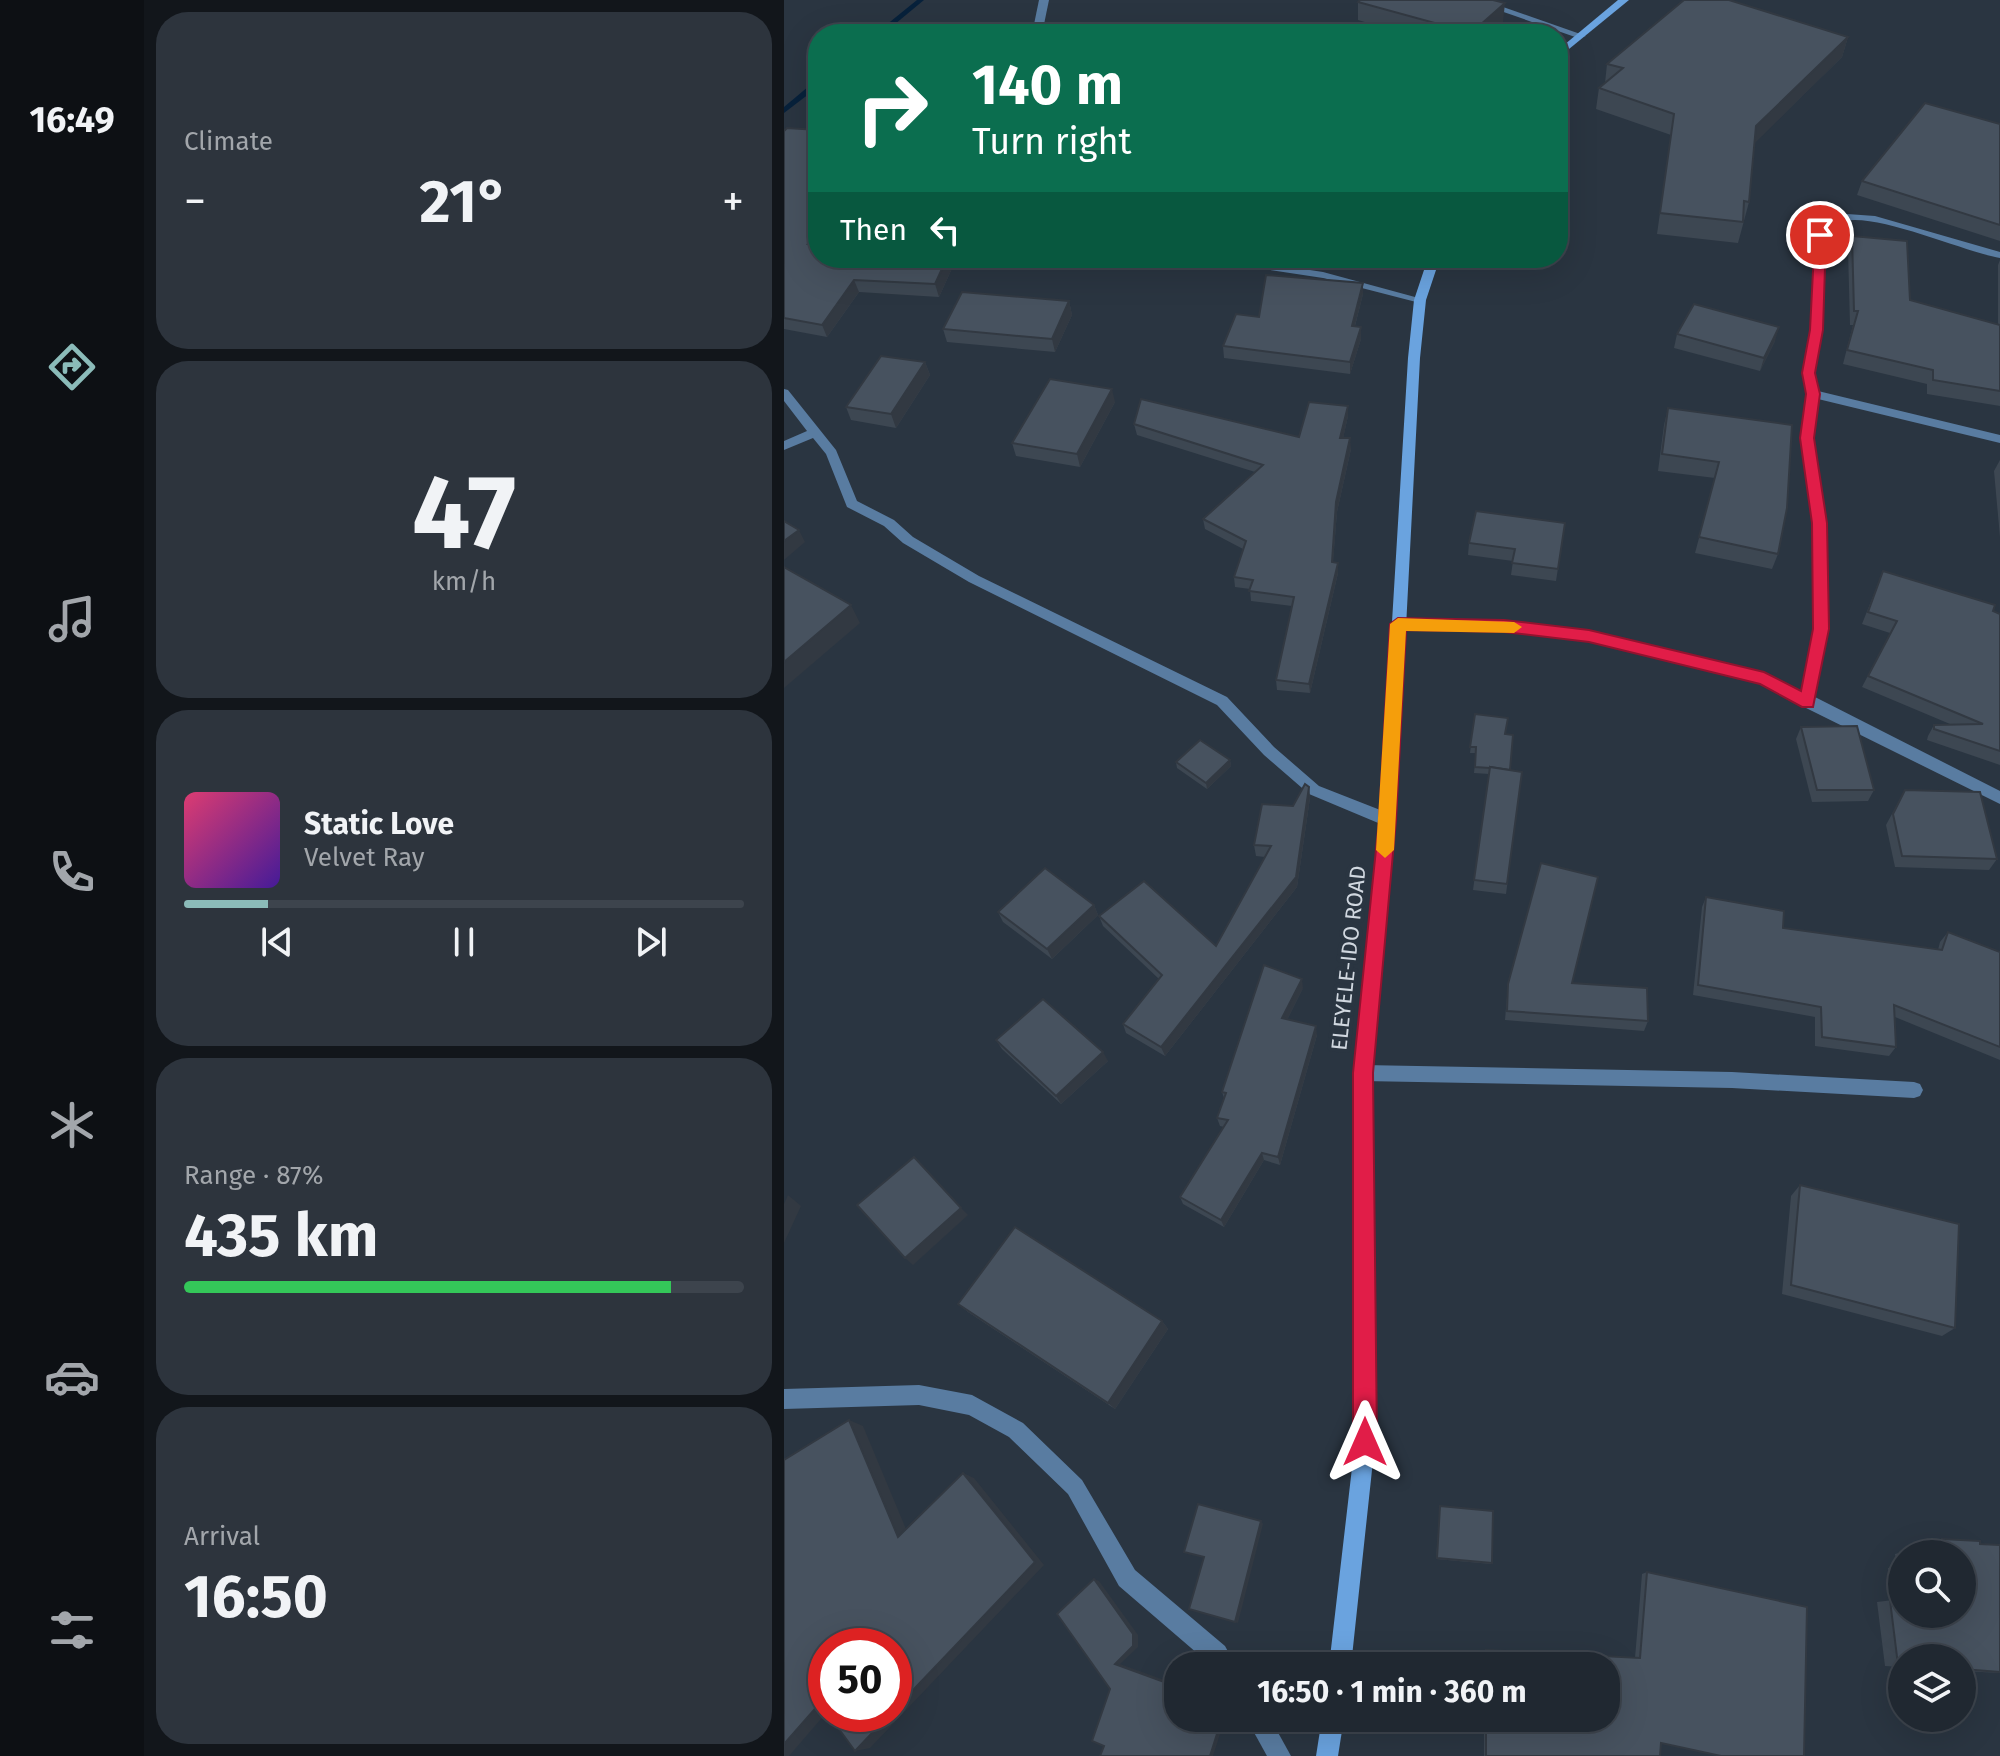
<!DOCTYPE html>
<meta charset="utf-8">
<style>
:root{--surface:#202831;--page:#2d343d;--text:#f1f3f6;--muted:#a2a6ab;--line:#3d444d;--accent:#8bbbb9}
body{margin:0;font-family:"Fira Sans",sans-serif;background:var(--page);color:var(--text);height:100vh;display:flex;flex-direction:column;font-size:30px;white-space:nowrap}
*{box-sizing:border-box;margin:0}
p{font-size:26px;color:var(--muted)}
.icon{flex:none;width:44px;height:44px;fill:none;stroke:currentColor;stroke-width:2;stroke-linecap:round;stroke-linejoin:round}
.map{position:relative;flex:1;overflow:hidden}
.drawer{display:flex;flex-direction:column;gap:12px;padding:12px;background:#12161b;width:640px}
.drawer>*{flex:none}
.top-card{position:absolute;left:24px;top:24px;width:760px;height:244px;border-radius:32px;box-shadow:0 8px 32px #0002,0 0 0 2px var(--line);background:#0b6e4f;color:#fff;overflow:hidden}
.controls{position:absolute;left:1104px;top:1540px;display:grid;gap:16px}
.controls a{display:grid;place-items:center;width:88px;height:88px;border-radius:50%;background:var(--surface);box-shadow:0 8px 32px #0002,0 0 0 2px var(--line);font-size:40px}
.speed{position:absolute;left:24px;top:1628px;display:flex;gap:16px;font-size:40px;font-weight:700;text-align:center}
.speed>*{display:grid;place-content:center;width:104px;height:104px;border-radius:50%;background:var(--surface);box-shadow:0 8px 32px #0002,0 0 0 2px var(--line);line-height:1}
.speed .limit{border:12px solid #d22;background:#fff;color:#111}
.pin{position:absolute;display:grid;place-items:center;width:68px;height:68px;color:#fff;margin:-34px;border:4px solid #fff;border-radius:50%;box-shadow:0 2px 8px #0007}
.me{position:absolute;width:88px;margin:-44px;rotate:0deg;stroke-linejoin:round;filter:drop-shadow(0 0 6px #0008)}
.turn{display:flex;align-items:center;gap:28px;height:168px;padding:0 32px;font-size:36px}
.turn .icon{width:104px;height:104px;stroke-width:2.5}
.turn b{display:block;font-size:56px;line-height:68px}
.then{display:flex;align-items:center;height:76px;padding:0 32px;background:#0003;gap:16px;font-size:30px}
.big{font-size:60px;font-weight:700;line-height:1.1}
.drawer .widget{flex:1;display:flex;flex-direction:column;justify-content:center;gap:12px;min-width:0;padding:0 28px;border-radius:32px;background:var(--page)}
.drawer .dial{align-items:center;gap:0}
.dial b{font-size:104px;line-height:1}
.song{display:flex;align-items:center;gap:24px}
.cover{width:96px;height:96px;border-radius:12px;background:linear-gradient(135deg,hsl(340 70% 55%),hsl(260 70% 35%))}
.played{height:8px;border-radius:4px;background:linear-gradient(90deg,var(--accent) 15%,var(--line) 15%)}
.keys{display:flex;justify-content:space-around;direction:ltr}
.heat{display:flex;justify-content:space-between;align-items:center;font-size:44px;direction:ltr}
.charge{height:12px;border-radius:6px;background:linear-gradient(90deg,#34c759 87%,var(--line) 0)}
.trip{position:absolute;left:380px;top:1652px;width:456px;height:80px;border-radius:32px;background:var(--surface);box-shadow:0 8px 32px #0002,0 0 0 2px var(--line);font-weight:700;line-height:80px;text-align:center}
main{display:flex;flex:1;min-height:0}
.tabs{display:flex;flex-direction:column;width:144px;justify-content:space-around;align-items:center;background:#0d1014;color:var(--muted)}
.tabs .icon{width:56px;height:56px}
.tabs .active{color:var(--accent)}
.tabs b{font-size:36px;color:var(--text)}
.map>svg:first-child{display:block}
.lines{fill:none;stroke-linecap:round;stroke-linejoin:round}
.stream{fill:#07213b;fill-rule:evenodd}
.street{fill:#597ca1;fill-rule:evenodd}
.secondary{fill:#6aa3df;fill-rule:evenodd}
.wall{fill:#3d4752;fill-rule:evenodd}
.shaded-wall{fill:#323942}
.building{fill:#47525f;stroke:#323942;stroke-width:2}
.route{fill:#e11d48;stroke:#92132f;stroke-width:2}
.slow{fill:#f59e0b}
.labels{text-anchor:middle;stroke-width:8;stroke-linejoin:round;paint-order:stroke}
.street-label{font-size:22px;fill:#d0d7df;stroke:#2a3541}
</style>
<main>
<nav class="tabs">
<b>16:49</b>
<svg class="icon active" aria-label="directions" viewBox="0 0 24 24"><path d="M12 3l9 9-9 9-9-9zM9 14v-3h6M13 9l2 2-2 2"/></svg>
<svg class="icon" aria-label="music" viewBox="0 0 24 24"><path d="M9 18V5l10-2v13"/><circle cx="6" cy="18" r="3"/><circle cx="16" cy="16" r="3"/></svg>
<svg class="icon" aria-label="phone" viewBox="0 0 24 24"><path d="M5 4h4l2 5-3 2q2 4 5 5l2-3 5 2v4C11 20 4 13 5 4z"/></svg>
<svg class="icon" aria-label="climate" viewBox="0 0 24 24"><path d="M12 3v18M4 7l16 10M4 17L20 7"/></svg>
<svg class="icon" aria-label="car" viewBox="0 0 24 24"><path d="M5 17H2v-5l4-1 3-4h7l3 4 3 1v5h-3M9 17h6M6 11h13"/><circle cx="7" cy="17" r="2"/><circle cx="17" cy="17" r="2"/></svg>
<svg class="icon" aria-label="filters" viewBox="0 0 24 24"><path d="M4 7h16M4 17h16"/><circle cx="9" cy="7" r="2"/><circle cx="15" cy="17" r="2"/></svg>
</nav>
<section class="drawer">
<div class="widget"><p>Climate</p>
<div class="heat"><a>−</a><b class="big">21°</b><a>+</a></div>
</div>
<div class="widget dial"><b>47</b><p>km/h</p></div>
<div class="widget">
<div class="song"><i class="cover"></i><div><b>Static Love</b><p>Velvet Ray</p></div></div>
<div class="played"></div>
<div class="keys"><svg class="icon" aria-label="previous" viewBox="0 0 24 24"><path d="M18 5L8 12l10 7zM5 5v14"/></svg><svg class="icon" aria-label="pause" viewBox="0 0 24 24"><path d="M8 5v14M16 5v14"/></svg><svg class="icon" aria-label="next" viewBox="0 0 24 24"><path d="M6 5l10 7-10 7zM19 5v14"/></svg></div>
</div>
<div class="widget"><p>Range · 87%</p><b class="big">435 km</b><div class="charge"></div></div>
<div class="widget"><p>Arrival</p><b class="big">16:50</b></div>
</section>
<div class="map">
<svg width="1216" height="1756" viewBox="0 0 1216 1756">
<rect width="100%" height="100%" fill="#2a3541"/>
<g class="lines">
<g class="stream">
<polygon points="133,0 140,0 99,34 91,34"/>
<polygon points="31,81 34,81 34,87 0,113 0,107"/>
</g>
<g class="street">
<polygon points="255,0 265,0 258,34 248,34"/>
<polygon points="685,0 699,0 802,36 794,38"/>
<path d="M1063 214 1091 216 1216 252V258C1177 251 1096 214 1061 221 1052 223 1048 228 1041 235L1039 330 1030 373 1034 391 1216 435V443L1034 399 1029 438 1042 523 1044 629 1031 697 1216 791V804L1018 706 976 683 805 641 720 631 609 628 607 624 614 619 720 621 805 631 980 672 1018 691 1030 629 1028 523 1017 438 1023 394 1018 373 1027 330 1031 235 1043 220Z"/>
<polygon points="328,258 467,261 539,272 642,300 636,303 539,278 467,267 334,261"/>
<polygon points="0,389 4,390 52,450 73,501 110,520 129,537 195,576 443,697 490,747 535,786 609,815 612,820 609,825 599,825 525,794 480,755 433,705 185,582 119,543 100,526 63,507 42,454 29,438 0,450 0,441 23,431 0,401"/>
<polygon points="579,1065 948,1072 1130,1082 1136,1084 1139,1090 1136,1096 1130,1098 948,1088 579,1081 573,1079 570,1073 573,1067"/>
<polygon points="135,1385 188,1395 239,1423 298,1480 351,1570 441,1646 452,1666 428,1666 335,1586 284,1494 225,1437 185,1415 135,1405 0,1409 0,1389"/>
<polygon points="462,1718 486,1718 507,1756 483,1756"/>
</g>
<g class="secondary">
<polygon points="834,0 845,0 774,58 774,50"/>
<polygon points="644,258 656,258 642,300 636,358 612,820 588,1073 591,1442 567,1666 545,1666 571,1442 570,1073 596,820 624,358 630,300"/>
<polygon points="538,1718 560,1718 554,1756 532,1756"/>
</g>
</g>
<g class="wall">
<polygon points="574,2 719,22 706,34 622,34 574,20"/>
<polygon points="1064,37 1058,57 970,143 965,202 954,243 873,234 887,135 812,109 815,88 821,83 823,64"/>
<polygon points="1216,124 1216,241 1073,195 1078,181"/>
<polygon points="0,131 34,258 170,264 155,297 75,292 43,337 0,329"/>
<polygon points="1068,236 1126,300 1214,325 1214,265 1216,260 1216,406 1143,394 1143,384 1059,364 1069,325 1066,325 1064,250"/>
<polygon points="579,283 579,294 571,326 577,339 566,374 440,358 439,346 475,317"/>
<polygon points="285,301 288,315 271,352 163,342 159,329"/>
<polygon points="893,334 991,341 976,371 890,348"/>
<polygon points="141,362 146,375 112,428 67,420 62,407"/>
<polygon points="331,402 296,467 232,456 228,443"/>
<polygon points="884,408 1008,425 994,554 988,569 911,553 931,478 874,471 880,425"/>
<polygon points="564,416 559,438 567,449 553,512 549,562 554,573 526,693 493,690 492,680 508,606 467,601 466,589 451,587 450,577 459,549 421,529 419,519 471,472 353,435 350,424 515,437"/>
<polygon points="1216,460 1216,537 1210,471"/>
<polygon points="781,523 772,581 727,575 729,561 684,555 685,543"/>
<polygon points="1099,571 1216,614 1216,765 1143,740 1144,736 1150,725 1166,724 1078,687 1106,633 1078,624"/>
<polygon points="691,714 721,734 726,771 738,772 722,894 689,890 705,774 690,773 692,753 686,753"/>
<polygon points="1017,727 1090,790 1084,801 1028,802 1012,739"/>
<polygon points="446,760 447,766 423,789 393,768 392,762"/>
<polygon points="525,787 526,798 513,887 381,1056 342,1033 339,1024 375,979 319,926 315,916 432,946 481,857 472,856 470,845 509,806"/>
<polygon points="1121,790 1213,859 1205,870 1111,867 1102,825"/>
<polygon points="922,897 999,928 1154,950 1156,942 1164,932 1216,952 1216,1060 1111,1017 1112,1047 1105,1056 1031,1046 1031,1017 909,995 918,907"/>
<polygon points="310,905 314,915 268,959 219,922 214,912"/>
<polygon points="788,983 864,1021 860,1031 721,1020 724,984"/>
<polygon points="519,988 503,1020 533,1035 496,1165 480,1160 440,1227 399,1204 396,1197 440,1127 436,1126 433,1118 440,1098 438,1092"/>
<polygon points="212,1040 324,1061 277,1104 218,1049"/>
<polygon points="1016,1185 1171,1328 1158,1336 998,1294 1007,1196"/>
<polygon points="174,1304 378,1321 384,1329 331,1409 184,1312"/>
<polygon points="656,1506 708,1563 707,1564 652,1559"/>
<path d="M1158 1539 1196 1544 1216 1545V1673L1178 1671V1658H1118V1667L1101 1666 1093 1602 1109 1600 1104 1568 1113 1566 1111 1554 1125 1551 1145 1553 1144 1543ZM1118 1554H1178L1118 1614Z"/>
<polygon points="863,1572 877,1743 876,1756 700,1756 700,1718 822,1718 822,1666 700,1666 700,1650 851,1658 858,1574"/>
</g>
<g class="shaded-wall">
<polygon points="721,3 719,22 706,34 687,34"/>
<polygon points="1064,37 1058,57 967,147 972,126"/>
<polygon points="34,233 34,251 24,244"/>
<polygon points="163,258 168,258 170,264 155,297 151,284"/>
<polygon points="70,280 75,292 43,337 38,325"/>
<polygon points="579,283 579,294 568,337 568,326"/>
<polygon points="285,301 288,315 271,352 268,339"/>
<polygon points="577,327 577,339 566,374 566,362"/>
<polygon points="995,327 991,341 976,371 980,358"/>
<polygon points="141,362 146,375 112,428 107,414"/>
<polygon points="328,389 331,402 296,467 293,454"/>
<polygon points="564,406 564,416 557,448 556,438"/>
<polygon points="566,438 567,449 553,512 548,572 548,562 552,502"/>
<polygon points="15,530 21,542 0,560 0,541"/>
<polygon points="554,563 554,573 526,693 525,684"/>
<polygon points="67,605 76,623 0,688 0,662"/>
<polygon points="446,760 447,766 423,789 422,783"/>
<polygon points="525,787 526,798 513,887 381,1056 377,1047"/>
<polygon points="310,905 314,915 268,959 263,949"/>
<polygon points="518,979 519,988 499,1028 498,1018"/>
<polygon points="532,1026 533,1035 496,1165 494,1157"/>
<polygon points="319,1052 324,1061 277,1104 272,1096"/>
<polygon points="478,1153 480,1160 440,1227 437,1220"/>
<polygon points="4,1195 17,1206 0,1243 0,1204"/>
<polygon points="177,1208 184,1215 129,1265 121,1258"/>
<polygon points="378,1321 384,1329 331,1409 324,1403"/>
<polygon points="65,1420 79,1426 127,1541 114,1537"/>
<polygon points="179,1473 190,1478 260,1565 86,1748 71,1751 106,1714 110,1714 110,1710"/>
<polygon points="477,1521 479,1524 454,1623 451,1622"/>
<polygon points="310,1579 315,1581 354,1635 354,1647 336,1664 394,1685 394,1687 331,1664"/>
<polygon points="42,1702 42,1713 5,1756 0,1756 0,1744 36,1703"/>
<polygon points="438,1718 441,1718 429,1756 426,1756"/>
</g>
<g class="building">
<polygon points="576,0 709,0 721,3 687,33 574,2"/>
<polygon points="900,0 945,0 1064,37 972,126 965,202 960,201 959,222 876,213 890,114 815,88 839,68 823,64"/>
<polygon points="1141,103 1216,124 1216,225 1078,181"/>
<polygon points="3,128 34,130 34,233 24,244 34,245 34,258 163,258 151,284 70,280 38,325 0,318 0,131"/>
<polygon points="1068,236 1123,241 1126,300 1216,325 1216,391 1149,380 1149,370 1063,350 1074,311 1070,311"/>
<polygon points="482,275 579,283 568,326 577,327 566,362 439,346 452,314 475,317"/>
<polygon points="178,292 285,301 268,339 159,329"/>
<polygon points="910,304 995,327 980,358 893,334"/>
<polygon points="97,356 141,362 107,414 62,407"/>
<polygon points="266,379 328,389 293,454 228,443"/>
<polygon points="357,399 515,437 525,402 564,406 556,438 566,438 552,502 548,562 554,563 525,684 492,680 510,597 465,591 469,580 450,577 462,541 419,519 479,465 350,424"/>
<polygon points="884,408 1008,425 1003,508 994,554 915,537 935,462 878,454"/>
<polygon points="692,511 781,523 774,569 728,563 731,549 685,543"/>
<polygon points="0,521 15,530 0,541"/>
<polygon points="0,567 67,605 0,662"/>
<polygon points="1099,571 1211,605 1209,611 1216,614 1216,751 1150,729 1150,725 1199,724 1084,676 1113,621 1084,612"/>
<polygon points="691,714 724,718 721,734 729,735 726,770 706,767 706,768 691,767 692,747 686,747"/>
<polygon points="1073,726 1090,790 1033,790 1017,727"/>
<polygon points="416,740 446,760 422,783 392,762"/>
<polygon points="706,767 738,772 723,884 690,880"/>
<polygon points="521,784 525,787 512,877 377,1047 339,1024 378,975 315,916 360,881 432,946 487,846 470,845 478,804 509,806"/>
<polygon points="1121,790 1196,792 1213,859 1118,856 1109,814"/>
<polygon points="757,863 814,877 788,983 863,988 864,1021 723,1011 724,984"/>
<polygon points="261,868 310,905 263,949 214,912"/>
<polygon points="922,897 1000,911 999,928 1158,950 1164,932 1216,952 1216,1047 1110,1005 1112,1047 1038,1037 1037,1007 914,985"/>
<polygon points="480,965 518,979 498,1018 532,1026 494,1157 478,1153 437,1220 396,1197 444,1120 433,1118 442,1093 438,1092"/>
<polygon points="259,999 319,1052 272,1096 212,1040"/>
<polygon points="130,1157 177,1208 121,1258 73,1205"/>
<polygon points="1016,1185 1175,1224 1171,1328 1007,1285"/>
<polygon points="231,1227 378,1321 324,1403 174,1304"/>
<polygon points="65,1420 114,1537 179,1473 251,1562 110,1710 110,1646 42,1646 42,1711 36,1703 0,1744 0,1460"/>
<polygon points="414,1504 477,1521 451,1622 405,1609 420,1557 400,1552"/>
<polygon points="656,1506 709,1511 708,1563 653,1558"/>
<polygon points="1158,1539 1196,1541 1196,1544 1216,1545 1216,1672 1178,1669 1178,1658 1118,1658 1118,1666 1114,1665 1106,1600 1118,1600 1118,1614 1178,1614 1178,1554 1125,1554 1125,1551 1160,1554"/>
<polygon points="863,1572 1023,1607 1020,1756 937,1756 877,1743 876,1756 702,1756 702,1718 822,1718 822,1666 702,1666 702,1650 856,1658"/>
<polygon points="310,1579 349,1634 349,1646 331,1664 394,1687 394,1718 438,1718 426,1756 316,1756 320,1746 308,1741 326,1689 273,1614"/>
<polygon points="44,1714 106,1714 71,1751"/>
</g>
<polygon class="route" points="1031,232 1042,235 1039,330 1031,373 1036,394 1030,438 1043,523 1045,629 1029,707 1018,707 976,684 805,642 720,632 622,630 612,820 589,1073 593,1442 589,1450 581,1453 573,1450 569,1442 569,1073 595,820 606,624 614,618 720,620 805,630 980,672 1017,691 1029,629 1028,523 1016,438 1022,394 1018,373 1026,330"/>
<polygon class="slow" points="614,618 730,622 738,627 730,633 622,631 610,850 601,858 592,850 606,624"/>
<g class="labels">
<g class="street-label">
<text transform="translate(564 958) rotate(-84)" y="8">ELEYELE-IDO ROAD</text>
</g>
</g>
</svg>
<div class="controls">
<a><svg class="icon" aria-label="search" viewBox="0 0 24 24"><circle cx="10" cy="10" r="6"/><path d="M15 15l6 6"/></svg></a>
<a><svg class="icon" aria-label="layers" viewBox="0 0 24 24"><path d="M12 4l9 5-9 5-9-5zM3 14l9 5 9-5"/></svg></a>
</div>
<div class="speed"><div class="limit">50</div></div>
<div class="pin" style="left:1036px;top:235px;background:#d93025"><svg class="icon" aria-label="arrive" viewBox="0 0 24 24"><path d="M6 21V4h12l-3 4 3 4H6"/></svg></div>
<svg class="me" style="left:581px;top:1442px" viewBox="-20 -20 40 40"><path d="M0-17L14 15 0 8-14 15z" fill="#e11d48" stroke="#fff" stroke-width="4"/></svg>
<div class="trip">16:50 · 1 min · 360 m</div>
<div class="top-card">
<div class="turn"><svg class="icon" aria-label="right" viewBox="0 0 24 24"><path d="M7 20v-9h11M14 6l5 5-5 5"/></svg><div><b>140 m</b>Turn right</div></div>
<div class="then">Then<svg class="icon" aria-label="left" viewBox="0 0 24 24"><path d="M17 20v-9H6M10 6l-5 5 5 5"/></svg></div>
</div>
</div>
</main>
